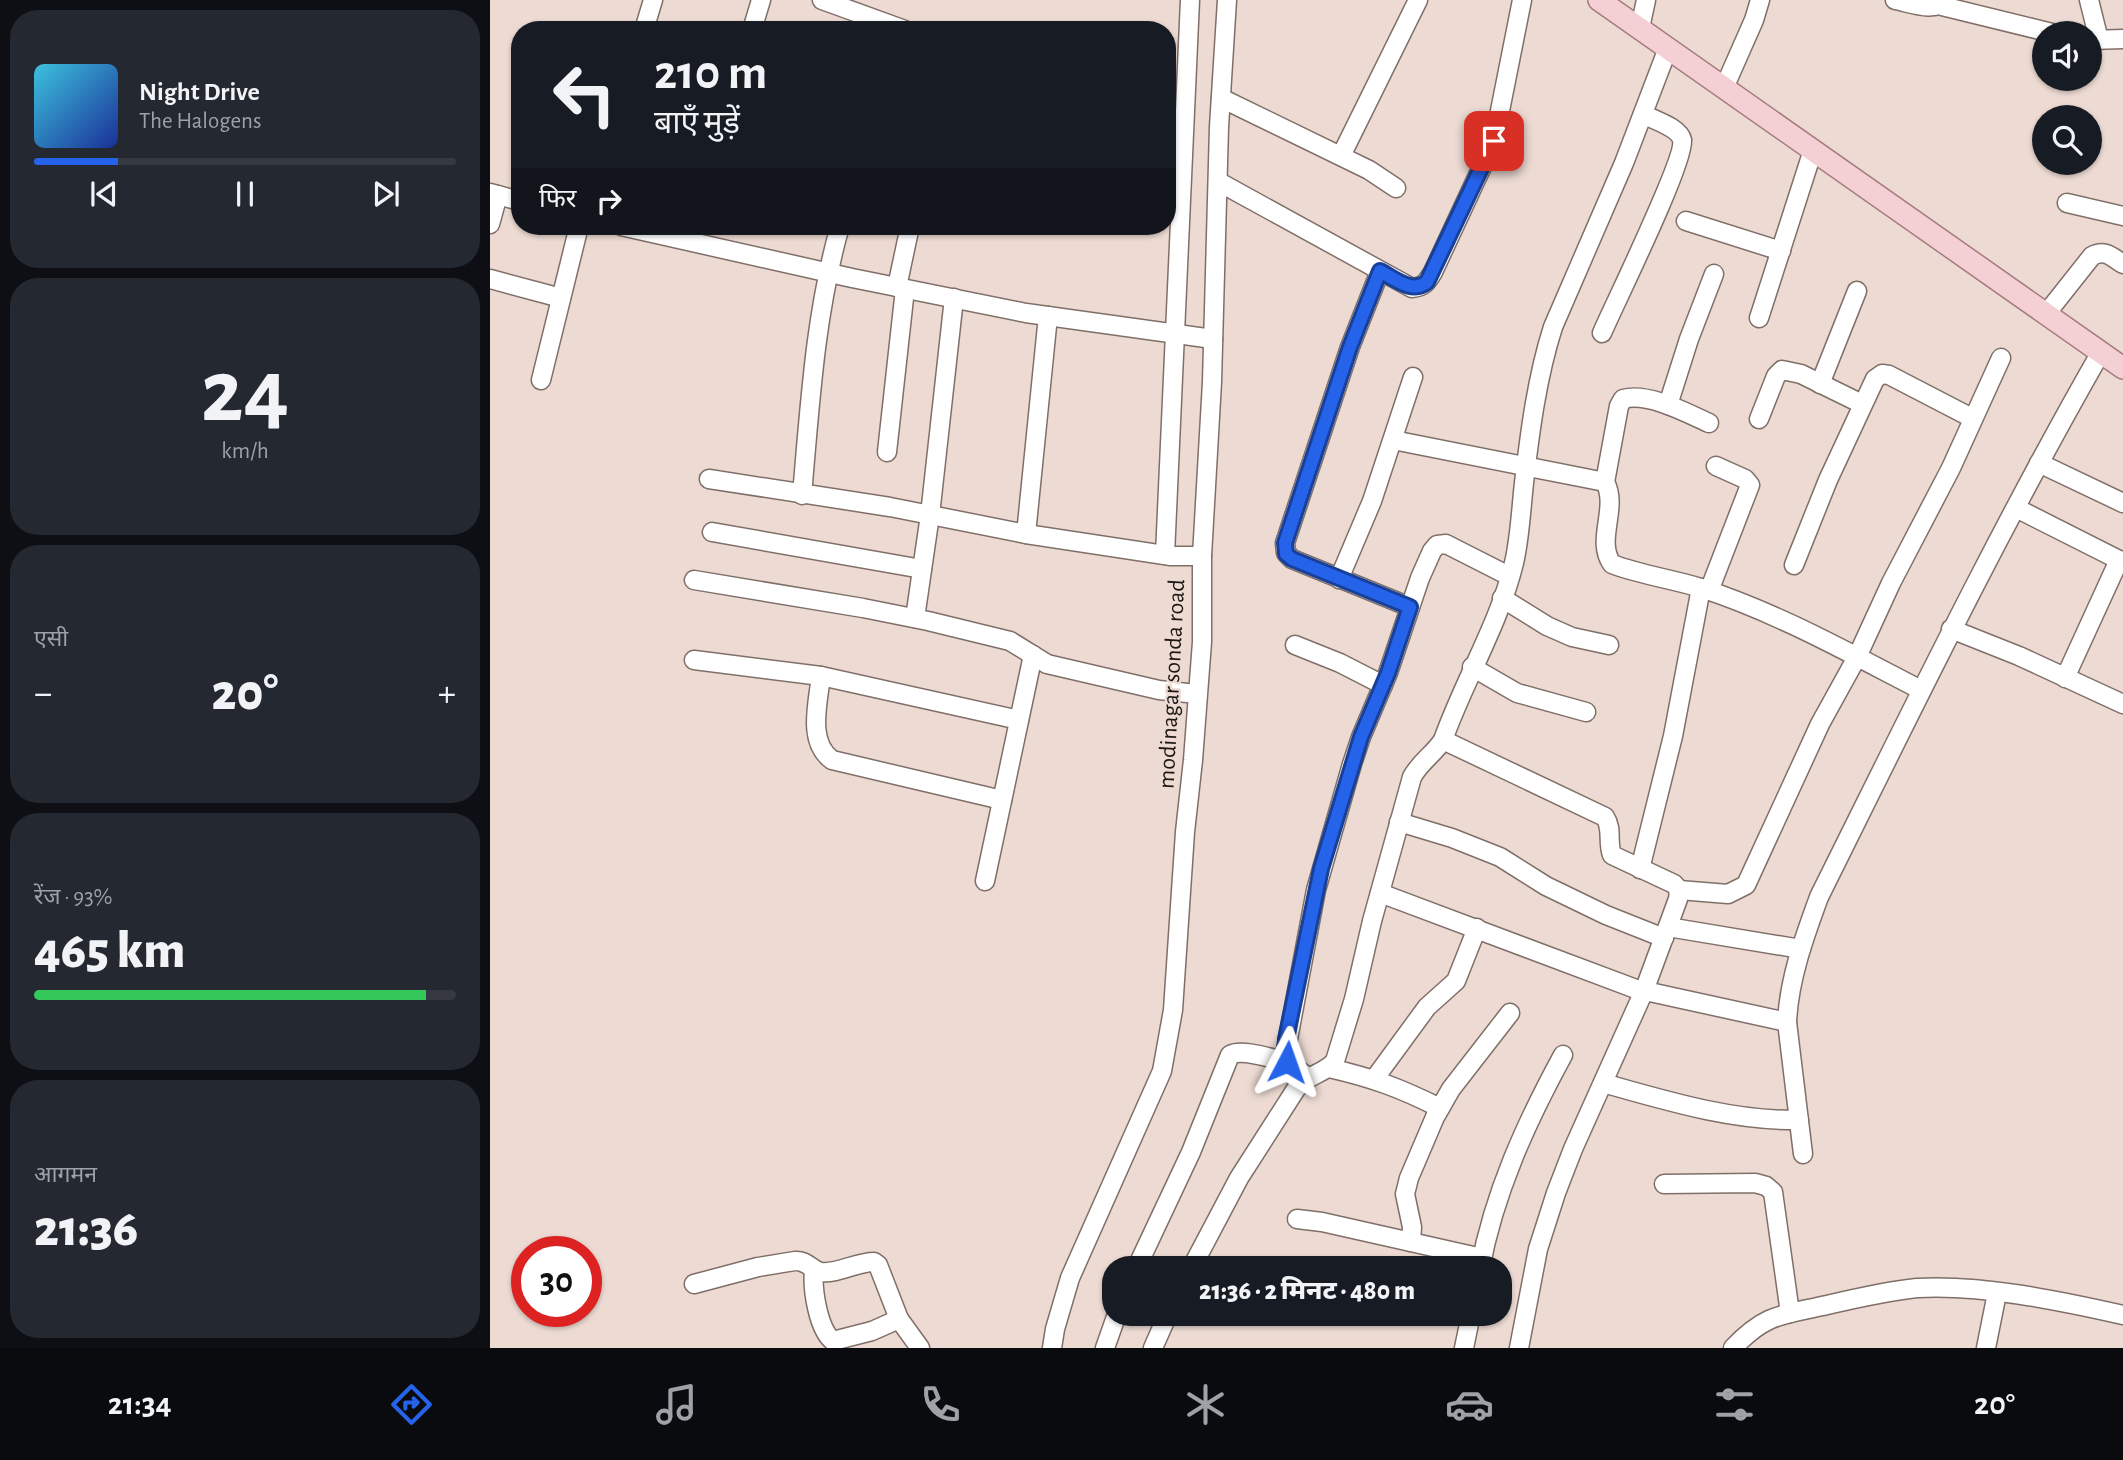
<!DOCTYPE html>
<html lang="hi">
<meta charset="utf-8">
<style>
:root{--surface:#171b24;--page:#242831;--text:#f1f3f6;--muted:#9ea1a6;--line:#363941;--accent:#2563eb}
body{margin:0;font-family:"Alegreya Sans","Noto Sans Devanagari",sans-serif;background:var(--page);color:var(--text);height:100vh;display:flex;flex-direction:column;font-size:26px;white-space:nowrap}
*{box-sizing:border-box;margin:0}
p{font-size:23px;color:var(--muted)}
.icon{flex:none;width:38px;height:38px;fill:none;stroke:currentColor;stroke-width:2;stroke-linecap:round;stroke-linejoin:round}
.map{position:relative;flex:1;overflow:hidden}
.panel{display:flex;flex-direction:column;gap:10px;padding:10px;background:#0d0f14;width:490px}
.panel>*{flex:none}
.banner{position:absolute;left:21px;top:21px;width:665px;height:214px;border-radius:28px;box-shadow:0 2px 5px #0004;background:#171b24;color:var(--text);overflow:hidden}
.tools{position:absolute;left:1542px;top:21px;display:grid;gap:14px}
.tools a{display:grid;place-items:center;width:70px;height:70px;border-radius:50%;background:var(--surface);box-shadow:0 2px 5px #0004;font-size:35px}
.speed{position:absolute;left:21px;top:1236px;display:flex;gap:14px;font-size:35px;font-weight:700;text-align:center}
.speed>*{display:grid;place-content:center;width:91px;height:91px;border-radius:50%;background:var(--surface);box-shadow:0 2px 5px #0004;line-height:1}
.speed .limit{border:10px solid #d22;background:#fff;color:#111}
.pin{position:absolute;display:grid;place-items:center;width:60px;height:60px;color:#fff;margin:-30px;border-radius:14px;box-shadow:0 4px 10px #0006}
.me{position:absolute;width:77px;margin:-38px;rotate:4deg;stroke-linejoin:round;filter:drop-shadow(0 0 5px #0008)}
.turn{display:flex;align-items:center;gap:24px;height:147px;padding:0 28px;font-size:32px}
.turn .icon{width:91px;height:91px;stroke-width:2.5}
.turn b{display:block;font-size:49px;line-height:60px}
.then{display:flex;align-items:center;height:66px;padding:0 28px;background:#0003;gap:14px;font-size:26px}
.big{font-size:52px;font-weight:800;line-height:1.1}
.panel .widget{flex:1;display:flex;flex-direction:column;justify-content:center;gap:10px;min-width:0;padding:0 24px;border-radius:28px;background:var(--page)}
.panel .dial{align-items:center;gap:0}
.dial b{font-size:91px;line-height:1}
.song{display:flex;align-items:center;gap:21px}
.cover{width:84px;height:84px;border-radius:10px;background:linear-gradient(135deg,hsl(190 70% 55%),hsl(230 70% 35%))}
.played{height:7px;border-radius:4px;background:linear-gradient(90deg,var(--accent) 20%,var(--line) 20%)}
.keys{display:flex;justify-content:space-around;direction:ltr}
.heat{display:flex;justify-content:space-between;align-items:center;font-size:38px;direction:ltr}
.charge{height:10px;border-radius:5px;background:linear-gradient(90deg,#34c759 93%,var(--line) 0)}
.trip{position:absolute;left:612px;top:1256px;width:410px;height:70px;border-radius:28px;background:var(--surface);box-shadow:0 2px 5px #0004;font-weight:800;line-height:70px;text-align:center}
.tab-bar{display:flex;height:112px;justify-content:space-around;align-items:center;background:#090b0e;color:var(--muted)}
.tab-bar .icon{width:49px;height:49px}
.tab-bar .on{color:var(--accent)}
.tab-bar b{font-size:32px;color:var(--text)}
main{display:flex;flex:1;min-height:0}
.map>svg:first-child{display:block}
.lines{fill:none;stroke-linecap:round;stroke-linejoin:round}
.minor-casing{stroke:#7f6f68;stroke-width:21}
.major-casing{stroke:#a57b7f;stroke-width:24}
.minor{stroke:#fff;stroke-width:18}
.major{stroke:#f4d0d4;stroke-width:21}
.route-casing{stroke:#184099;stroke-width:18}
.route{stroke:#2563eb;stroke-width:12}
.labels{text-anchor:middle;stroke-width:5;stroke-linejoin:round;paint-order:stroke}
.street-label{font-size:24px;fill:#1e1815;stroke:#eddbd3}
</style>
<main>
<section class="panel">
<div class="widget">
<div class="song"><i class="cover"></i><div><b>Night Drive</b><p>The Halogens</p></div></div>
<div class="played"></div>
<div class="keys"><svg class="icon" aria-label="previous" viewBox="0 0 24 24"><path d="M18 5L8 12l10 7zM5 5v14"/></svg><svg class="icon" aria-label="pause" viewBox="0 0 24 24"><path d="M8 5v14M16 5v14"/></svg><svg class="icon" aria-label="next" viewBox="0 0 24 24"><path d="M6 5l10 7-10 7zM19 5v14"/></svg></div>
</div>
<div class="widget dial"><b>24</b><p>km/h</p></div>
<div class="widget"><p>एसी</p>
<div class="heat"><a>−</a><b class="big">20°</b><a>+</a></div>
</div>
<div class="widget"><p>रेंज · 93%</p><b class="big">465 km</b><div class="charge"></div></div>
<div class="widget"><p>आगमन</p><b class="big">21:36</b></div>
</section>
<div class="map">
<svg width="1633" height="1348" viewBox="0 0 1633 1348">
<rect width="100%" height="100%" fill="#eddbd3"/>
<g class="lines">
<defs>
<g id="minor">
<polyline points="332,0 415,30"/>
<path d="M1405 0C1421 3 1445 13 1457 0"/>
<polyline points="1599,0 1609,40"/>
<polyline points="1452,6 1562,33"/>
<polyline points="1150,28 1156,0"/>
<polyline points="154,30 163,0"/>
<polyline points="262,30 271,0"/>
<polyline points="1600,40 1633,39"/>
<polyline points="1234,88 1264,20 1270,0"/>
<polyline points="731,98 879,170 906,188"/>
<polyline points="851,156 928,0"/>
<path d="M729 182 922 288C934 287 937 282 943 272L1004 141 1032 0"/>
<polyline points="0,193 30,201"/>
<polyline points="1577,203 1633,216"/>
<polyline points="1196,221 1291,251"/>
<polyline points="0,224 8,195"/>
<polyline points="131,226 362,278 536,313 723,339"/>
<polyline points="890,271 860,347 795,543 796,553 802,559 920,607"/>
<polyline points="0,279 71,298"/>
<polyline points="407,287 420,226"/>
<path d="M1556 314 1602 256C1615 249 1622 257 1633 264"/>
<polyline points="1269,318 1323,150"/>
<path d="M1112 333C1124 305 1196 159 1192 140 1189 127 1163 120 1153 114"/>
<polyline points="51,380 89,226"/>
<polyline points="1330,384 1367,291"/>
<polyline points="1178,405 1199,339 1224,274"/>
<polyline points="1269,419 1286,376 1292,370 1311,374 1372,404"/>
<path d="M903 440 1115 482C1129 508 1105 540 1122 564 1151 575 1182 579 1211 588 1288 613 1359 653 1431 690"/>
<polyline points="397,452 415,289"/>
<polyline points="1549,463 1633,503"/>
<polyline points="219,479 400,507 536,534 681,556 712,556"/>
<path d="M1115 482 1129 406 1133 399C1158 392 1197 413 1219 423"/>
<path d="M312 495C320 404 325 314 350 226"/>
<polyline points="1526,508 1633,562"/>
<polyline points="222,532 432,569"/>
<polyline points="536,534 558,316"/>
<polyline points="675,555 700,0"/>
<polyline points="1304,565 1338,480 1385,379 1392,374 1399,375 1482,418"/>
<polyline points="849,579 882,501 923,377"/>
<polyline points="204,580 373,608 438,621 520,641 557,664 669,690 707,694"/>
<polyline points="1219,591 1260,485 1255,479 1226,466"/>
<polyline points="1012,598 1057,626 1082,637 1119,645"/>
<polyline points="425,618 440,515 464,298"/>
<polyline points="1461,629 1529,656 1633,704"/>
<polyline points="805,645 850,663 893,685"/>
<polyline points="204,660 331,676 529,720"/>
<polyline points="982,667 1027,693 1096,712"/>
<path d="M331 676C328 703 317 742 342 760L512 800"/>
<polyline points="1575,678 1629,560"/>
<path d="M953 740 1115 817C1123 829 1117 842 1122 855L1184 884 1189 890 1188 899 1154 991 1083 1149 1066 1193 1048 1249 1029 1348"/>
<polyline points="909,822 962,838 1010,857 1056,886 1116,915 1174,938"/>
<polyline points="1150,869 1183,736 1211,588"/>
<polyline points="495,881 543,655"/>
<polyline points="1189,890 1238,894 1256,885 1330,724 1367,657 1401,583 1461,468 1511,358"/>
<polyline points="890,893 1146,989 1297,1022"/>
<polyline points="1178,927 1311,949"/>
<path d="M839 1068C883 1078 910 1088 950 1108"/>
<polyline points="818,1077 797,1062 795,1055 826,890 862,764 871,737 898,673 930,578 942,551 947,545 956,544 1019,576"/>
<polyline points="885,1078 937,1007 966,981 987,928"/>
<path d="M1113 1083C1177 1101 1242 1121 1309 1120"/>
<path d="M1313 1154 1297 1022C1299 979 1314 938 1329 897 1420 714 1509 530 1611 352"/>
<polyline points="1174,1184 1265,1183 1276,1186 1283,1192 1300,1313"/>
<polyline points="807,1219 832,1222 992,1258"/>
<polyline points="921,1242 922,1227 915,1194 919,1178 945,1117 961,1089 1020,1013"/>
<path d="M646 1269 701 1152 740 1055C752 1048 783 1059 797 1062"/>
<path d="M701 1269 749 1178 806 1089C817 1074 835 1074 845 1061L864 999 882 921 922 777C930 762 944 754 953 740 974 681 1009 624 1024 563 1030 537 1031 510 1034 483 1040 431 1047 377 1063 327L1134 163 1178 48"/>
<path d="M990 1269C1004 1193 1036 1123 1073 1055"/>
<path d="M324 1270C322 1289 328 1329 343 1341L382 1331 409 1319"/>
<path d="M204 1284 268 1267 305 1261C317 1260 321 1270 331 1272 348 1274 366 1262 384 1262L388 1265 409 1319 430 1348"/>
<polyline points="562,1348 565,1329 580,1278 672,1071 683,1010 695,832 703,760 712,642 712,556 722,382 729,127 737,0"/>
<polyline points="615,1348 627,1314"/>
<polyline points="663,1348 678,1314"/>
<polyline points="974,1348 981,1314"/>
<path d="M1243 1348C1276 1313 1293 1315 1337 1305 1367 1298 1397 1291 1427 1288 1490 1284 1571 1301 1633 1315"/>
<polyline points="1496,1348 1507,1293"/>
</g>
<polyline id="major" points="1109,0 1633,368"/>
</defs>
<use href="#minor" class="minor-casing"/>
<use href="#major" class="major-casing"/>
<use href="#minor" class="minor"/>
<use href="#major" class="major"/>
</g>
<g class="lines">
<defs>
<path id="route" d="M797 1062 795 1055 796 1039 831 869 871 737 898 673 920 607 802 559 796 554 795 543 860 347 890 271C905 279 922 294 937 282L1004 141"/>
</defs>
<use href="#route" class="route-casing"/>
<use href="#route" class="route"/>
</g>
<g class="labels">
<g class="street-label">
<text transform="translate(681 684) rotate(-87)" y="8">modinagar sonda road</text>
</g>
</g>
</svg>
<div class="tools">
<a><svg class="icon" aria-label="sound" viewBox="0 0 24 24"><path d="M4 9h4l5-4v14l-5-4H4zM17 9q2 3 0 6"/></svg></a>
<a><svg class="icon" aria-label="search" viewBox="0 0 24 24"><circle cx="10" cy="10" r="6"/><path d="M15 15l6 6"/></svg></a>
</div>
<div class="speed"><div class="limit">30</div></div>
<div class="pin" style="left:1004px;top:141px;background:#d93025"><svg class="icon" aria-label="arrive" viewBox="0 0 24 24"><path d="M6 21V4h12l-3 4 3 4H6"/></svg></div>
<svg class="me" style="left:797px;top:1062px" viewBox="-20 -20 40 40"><path d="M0-17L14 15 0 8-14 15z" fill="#2563eb" stroke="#fff" stroke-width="4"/></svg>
<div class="trip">21:36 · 2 मिनट · 480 m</div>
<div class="banner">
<div class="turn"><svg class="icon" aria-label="left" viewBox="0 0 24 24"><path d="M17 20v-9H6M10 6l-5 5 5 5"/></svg><div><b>210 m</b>बाएँ मुड़ें</div></div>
<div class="then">फिर<svg class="icon" aria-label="right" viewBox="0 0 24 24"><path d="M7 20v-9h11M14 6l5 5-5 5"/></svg></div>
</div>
</div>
</main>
<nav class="tab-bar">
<b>21:34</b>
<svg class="icon on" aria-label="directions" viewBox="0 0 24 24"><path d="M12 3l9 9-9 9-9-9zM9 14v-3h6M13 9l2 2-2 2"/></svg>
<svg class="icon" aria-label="music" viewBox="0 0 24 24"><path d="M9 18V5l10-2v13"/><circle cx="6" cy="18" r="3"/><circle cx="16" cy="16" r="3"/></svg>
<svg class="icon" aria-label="phone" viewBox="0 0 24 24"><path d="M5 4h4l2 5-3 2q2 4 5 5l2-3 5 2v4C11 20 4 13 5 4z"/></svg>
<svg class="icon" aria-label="climate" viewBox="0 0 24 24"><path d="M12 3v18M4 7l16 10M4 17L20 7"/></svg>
<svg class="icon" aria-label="car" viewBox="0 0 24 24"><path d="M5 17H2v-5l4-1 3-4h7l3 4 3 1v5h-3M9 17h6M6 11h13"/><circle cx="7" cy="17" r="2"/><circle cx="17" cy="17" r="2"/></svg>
<svg class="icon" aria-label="filters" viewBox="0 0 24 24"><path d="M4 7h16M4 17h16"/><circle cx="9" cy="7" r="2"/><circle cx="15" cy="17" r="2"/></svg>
<b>20°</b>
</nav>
